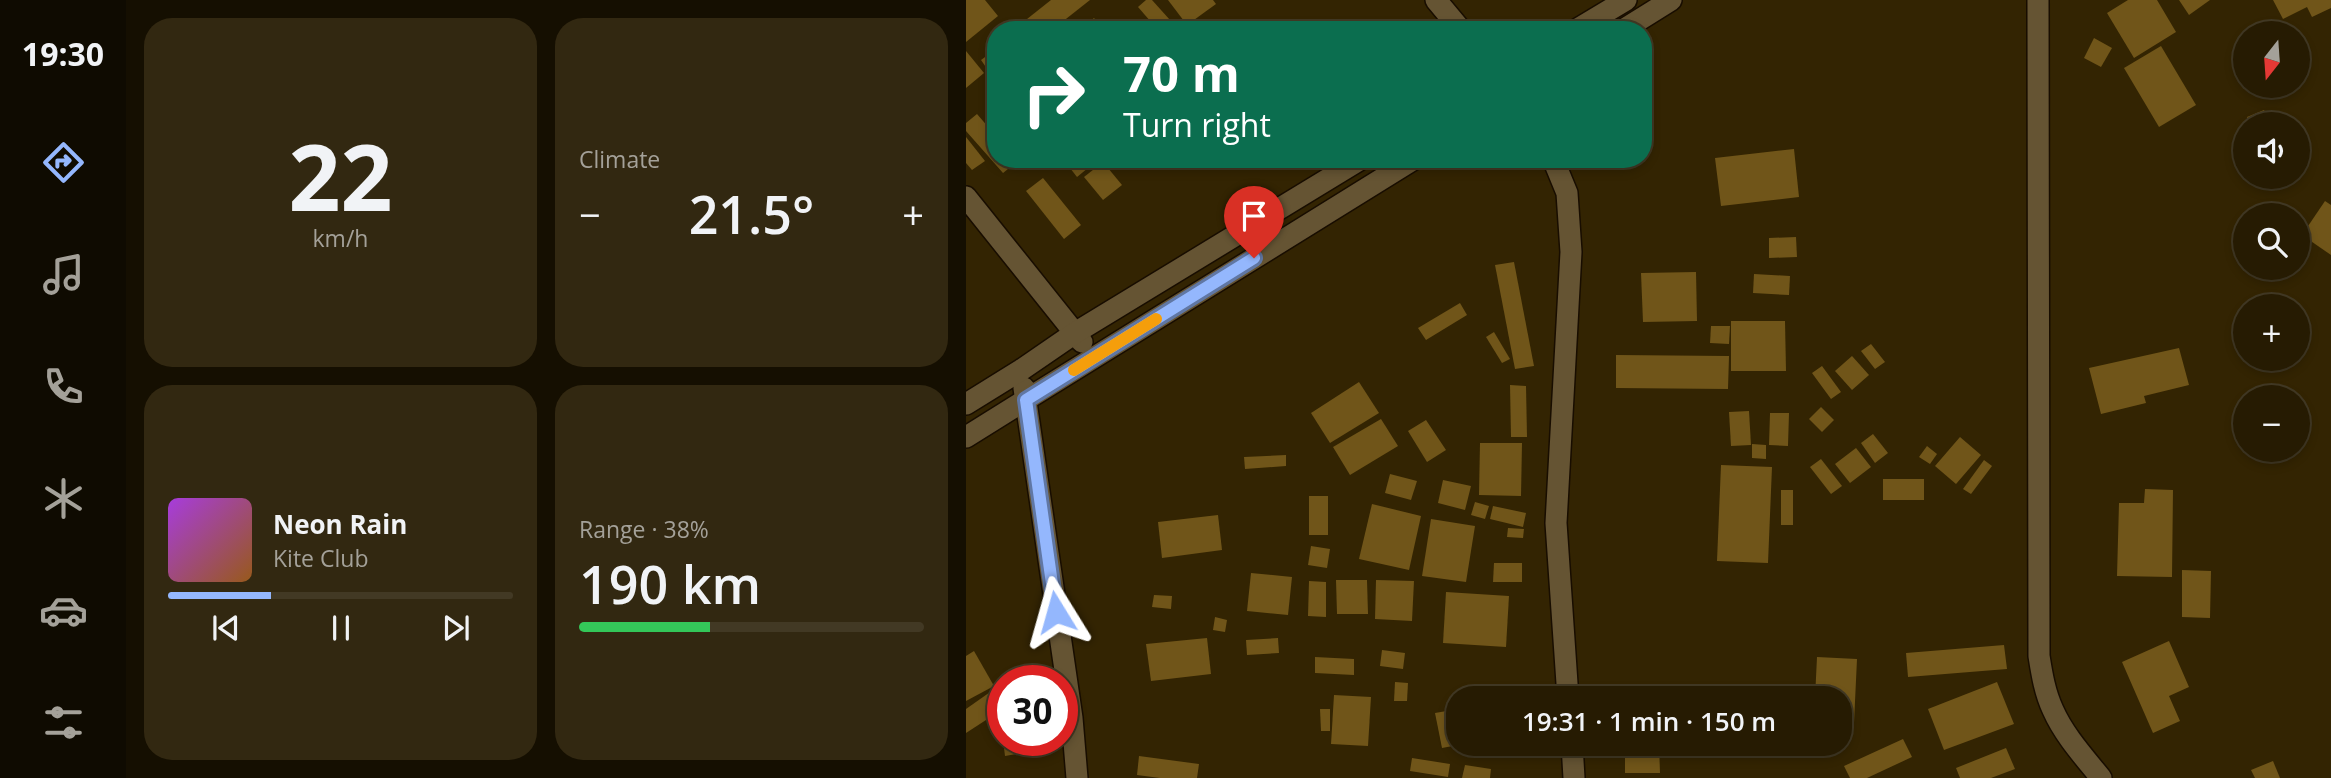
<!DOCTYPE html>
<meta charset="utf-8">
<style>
:root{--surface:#261b02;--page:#322811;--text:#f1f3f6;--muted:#a4a199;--line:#423924;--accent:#94b7fd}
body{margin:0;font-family:"Open Sans",sans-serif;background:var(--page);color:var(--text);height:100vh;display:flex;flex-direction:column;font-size:26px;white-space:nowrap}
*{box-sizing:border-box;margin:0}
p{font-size:23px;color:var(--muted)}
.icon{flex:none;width:38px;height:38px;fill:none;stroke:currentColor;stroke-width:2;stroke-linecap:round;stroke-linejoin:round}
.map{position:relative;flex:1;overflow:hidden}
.drawer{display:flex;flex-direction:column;gap:18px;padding:18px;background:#150f01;width:840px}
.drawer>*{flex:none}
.guide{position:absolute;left:21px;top:21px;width:665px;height:147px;border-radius:28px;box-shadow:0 4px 10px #0003,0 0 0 2px var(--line);background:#0b6e4f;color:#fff;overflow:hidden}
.needle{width:46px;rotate:197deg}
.tools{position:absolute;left:1267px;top:21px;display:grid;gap:14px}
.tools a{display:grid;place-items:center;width:77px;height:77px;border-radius:50%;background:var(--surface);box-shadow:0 4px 10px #0003,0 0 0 2px var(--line);font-size:35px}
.speed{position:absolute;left:21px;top:665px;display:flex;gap:14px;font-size:35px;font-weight:700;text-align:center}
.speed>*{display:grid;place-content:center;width:91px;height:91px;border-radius:50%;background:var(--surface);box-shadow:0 4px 10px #0003,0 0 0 2px var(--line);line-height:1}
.speed .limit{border:10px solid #d22;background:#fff;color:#111}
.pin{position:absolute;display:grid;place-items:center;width:60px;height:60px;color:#fff;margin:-72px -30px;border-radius:50% 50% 50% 0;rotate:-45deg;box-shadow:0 0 7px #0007}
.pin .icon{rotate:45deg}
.me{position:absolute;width:77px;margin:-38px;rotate:352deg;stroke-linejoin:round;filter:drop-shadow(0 0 5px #0008)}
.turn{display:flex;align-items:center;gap:24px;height:147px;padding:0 21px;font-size:32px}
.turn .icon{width:91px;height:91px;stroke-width:2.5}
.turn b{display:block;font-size:49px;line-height:60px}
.big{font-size:52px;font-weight:600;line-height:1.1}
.drawer .card{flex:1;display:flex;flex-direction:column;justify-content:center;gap:10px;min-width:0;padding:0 24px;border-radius:28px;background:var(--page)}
.drawer .dial{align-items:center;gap:0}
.dial b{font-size:91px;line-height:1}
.song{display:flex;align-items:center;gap:21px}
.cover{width:84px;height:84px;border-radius:10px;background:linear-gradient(135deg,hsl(280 70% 55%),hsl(30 70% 35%))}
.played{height:7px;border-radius:4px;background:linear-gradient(90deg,var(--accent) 30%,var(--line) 30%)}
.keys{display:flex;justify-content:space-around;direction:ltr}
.heat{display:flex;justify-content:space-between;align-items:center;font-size:38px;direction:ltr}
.charge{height:10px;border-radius:5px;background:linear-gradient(90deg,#34c759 38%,var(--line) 0)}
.drawer .tiles{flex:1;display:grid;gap:18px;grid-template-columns:repeat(2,1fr)}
.trip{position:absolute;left:480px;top:686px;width:406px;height:70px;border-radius:28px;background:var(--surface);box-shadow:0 4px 10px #0003,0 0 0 2px var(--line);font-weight:600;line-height:70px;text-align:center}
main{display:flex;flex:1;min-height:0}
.tab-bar{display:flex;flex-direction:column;width:126px;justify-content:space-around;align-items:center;background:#0f0b01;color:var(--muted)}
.tab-bar .icon{width:49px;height:49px}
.tab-bar .on{color:var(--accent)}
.tab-bar b{font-size:32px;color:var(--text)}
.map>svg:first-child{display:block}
.building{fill:#705519}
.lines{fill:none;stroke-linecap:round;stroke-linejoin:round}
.street-casing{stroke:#180d00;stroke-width:24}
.street{stroke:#655433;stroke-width:21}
.route-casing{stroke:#6077a4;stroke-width:18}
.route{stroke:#94b7fd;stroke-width:12}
.slow{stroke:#f59e0b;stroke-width:12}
</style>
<main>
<nav class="tab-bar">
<b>19:30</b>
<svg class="icon on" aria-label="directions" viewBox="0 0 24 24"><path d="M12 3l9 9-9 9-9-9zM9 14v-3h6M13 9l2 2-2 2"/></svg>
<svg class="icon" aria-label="music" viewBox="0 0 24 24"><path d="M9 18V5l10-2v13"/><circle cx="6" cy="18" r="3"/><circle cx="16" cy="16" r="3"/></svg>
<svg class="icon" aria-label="phone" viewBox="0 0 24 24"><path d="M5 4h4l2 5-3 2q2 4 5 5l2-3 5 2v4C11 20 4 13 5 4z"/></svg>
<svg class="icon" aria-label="climate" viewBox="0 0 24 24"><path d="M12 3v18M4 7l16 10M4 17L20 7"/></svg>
<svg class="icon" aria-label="car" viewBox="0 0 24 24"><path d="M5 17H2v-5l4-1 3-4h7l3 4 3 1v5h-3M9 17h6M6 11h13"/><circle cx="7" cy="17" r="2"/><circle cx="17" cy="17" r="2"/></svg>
<svg class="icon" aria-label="filters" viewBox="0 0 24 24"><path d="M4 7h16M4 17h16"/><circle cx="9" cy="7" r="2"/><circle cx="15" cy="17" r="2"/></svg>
</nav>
<section class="drawer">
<div class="tiles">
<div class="card dial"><b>22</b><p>km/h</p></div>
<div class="card"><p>Climate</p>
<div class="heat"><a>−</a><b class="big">21.5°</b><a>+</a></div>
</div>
<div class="card">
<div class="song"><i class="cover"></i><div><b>Neon Rain</b><p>Kite Club</p></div></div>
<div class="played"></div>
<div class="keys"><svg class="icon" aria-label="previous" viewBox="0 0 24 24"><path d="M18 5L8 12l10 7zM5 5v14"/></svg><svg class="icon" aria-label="pause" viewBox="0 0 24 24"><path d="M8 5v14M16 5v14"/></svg><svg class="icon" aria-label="next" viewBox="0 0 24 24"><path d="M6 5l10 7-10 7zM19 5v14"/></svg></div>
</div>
<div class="card"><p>Range · 38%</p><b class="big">190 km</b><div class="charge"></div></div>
</div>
</section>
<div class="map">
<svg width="1365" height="778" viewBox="0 0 1365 778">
<rect width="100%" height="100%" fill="#332402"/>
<g class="building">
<polygon points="0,0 19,0 32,16 0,42"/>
<polygon points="85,0 124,0 86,30 47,30"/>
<polygon points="180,0 186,0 213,30 192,30 172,7"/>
<polygon points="202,0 247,0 250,4 221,25"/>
<polygon points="1162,0 1191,0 1210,32 1168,58 1141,13"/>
<polygon points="1213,0 1244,0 1223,15"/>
<polygon points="1307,0 1365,0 1365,8 1346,17 1341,7 1317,19"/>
<polygon points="128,18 138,30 114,30"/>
<polygon points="1128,38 1146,48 1135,67 1118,58"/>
<polygon points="1195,46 1230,105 1193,127 1158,68"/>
<polygon points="30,49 30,69 24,73 15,60"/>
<polygon points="0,51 18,73 0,88"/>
<polygon points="1298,110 1305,124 1284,124 1281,117"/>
<polygon points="11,114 30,136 30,159 52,161 37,173 0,131 0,123"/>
<polygon points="0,137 19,161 6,170 0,163"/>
<polygon points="828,149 833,197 755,206 749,158"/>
<polygon points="97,159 133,159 111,177"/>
<polygon points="137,162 156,185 137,200 118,177"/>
<polygon points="77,178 115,225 98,239 60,191"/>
<polygon points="1359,201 1365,205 1365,255 1336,235"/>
<polygon points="830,237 831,257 803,258 803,238"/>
<polygon points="548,262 568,366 549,369 529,265"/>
<polygon points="730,272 731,321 677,322 675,273"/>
<polygon points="788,274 824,276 823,295 787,293"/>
<polygon points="494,303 501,315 460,340 452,328"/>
<polygon points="765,321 819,321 820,371 765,371"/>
<polygon points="745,326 764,326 763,344 744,343"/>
<polygon points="528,332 544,359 536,363 520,337"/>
<polygon points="905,344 919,362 909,369 895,351"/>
<polygon points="1213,348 1223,385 1178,396 1180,403 1135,414 1123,368"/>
<polygon points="650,355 763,356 762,389 650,388"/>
<polygon points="886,356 903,375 886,390 869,371"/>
<polygon points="856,366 875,392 865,399 846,373"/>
<polygon points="393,382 413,413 364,443 345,413"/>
<polygon points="544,385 560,386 561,437 545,437"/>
<polygon points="855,407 868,420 856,432 843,419"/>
<polygon points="783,411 785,445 765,446 763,412"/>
<polygon points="804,413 823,413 822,446 803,445"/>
<polygon points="415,419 432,446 384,475 367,447"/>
<polygon points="460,420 480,450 461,462 442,431"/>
<polygon points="907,434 922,453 909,463 895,443"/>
<polygon points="994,437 1015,455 990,484 969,466"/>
<polygon points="514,443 556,443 555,496 513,495"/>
<polygon points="786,444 800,445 800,459 786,458"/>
<polygon points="961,446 971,454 964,464 953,457"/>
<polygon points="890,448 905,467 884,483 869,464"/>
<polygon points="320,455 320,466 279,469 278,457"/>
<polygon points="855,459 876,486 865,494 844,467"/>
<polygon points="1018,460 1026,466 1005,494 997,489"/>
<polygon points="755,465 806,467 802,563 751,561"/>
<polygon points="424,474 451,481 445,500 419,493"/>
<rect x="917" y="479" width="41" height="21"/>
<polygon points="477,480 505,486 499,510 472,503"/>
<polygon points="1179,489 1207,490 1206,577 1151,576 1153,503 1178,503"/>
<rect x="815" y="490" width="12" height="35"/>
<rect x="343" y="496" width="19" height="39"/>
<polygon points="509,502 523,506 519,519 505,515"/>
<polygon points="406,504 455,516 443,570 393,559"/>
<polygon points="527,506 560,513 557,527 524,519"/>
<polygon points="252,515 256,550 196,558 192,522"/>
<polygon points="465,519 509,526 500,582 456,576"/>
<polygon points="542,528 558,529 557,538 541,537"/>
<polygon points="345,546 364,549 361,568 342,565"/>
<polygon points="528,563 556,563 556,582 527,582"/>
<polygon points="1216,570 1245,571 1244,618 1216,617"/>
<polygon points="285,573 326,577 322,615 281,611"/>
<polygon points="370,580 401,580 402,614 371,614"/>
<polygon points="410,580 448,581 446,621 409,619"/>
<polygon points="343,581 360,582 360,617 342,616"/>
<polygon points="480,592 543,596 540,647 477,643"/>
<polygon points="188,595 206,596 205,609 186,607"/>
<polygon points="249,617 261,620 259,632 247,630"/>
<polygon points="241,638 245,674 185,681 180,644"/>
<polygon points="312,638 313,653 281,655 280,640"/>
<polygon points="1203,641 1223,687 1203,696 1214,721 1187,733 1156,662"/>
<polygon points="1038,645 1041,669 942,677 940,653"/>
<polygon points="416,650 439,653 437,669 414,666"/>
<polygon points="8,651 28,686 0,701 0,656"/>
<polygon points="349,657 388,659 388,675 349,673"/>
<polygon points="851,657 891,659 888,723 873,722 873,698 849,698"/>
<polygon points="429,682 442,683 441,701 428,701"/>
<polygon points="1031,682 1048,724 978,750 962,709"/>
<polygon points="27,690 37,704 37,709 0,733 0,709"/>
<polygon points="368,695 405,697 402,746 365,744"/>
<polygon points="354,709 364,709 364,731 355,731"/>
<polygon points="492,709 492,745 476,748 469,713"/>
<polygon points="937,739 946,757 901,778 884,778 878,766"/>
<polygon points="37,740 61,740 63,752 39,756"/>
<polygon points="659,744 693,744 694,773 659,773"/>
<polygon points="1040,748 1049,769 1025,778 994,778 990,768"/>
<polygon points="173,756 233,764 231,778 194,778 171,775"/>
<polygon points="446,758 484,764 482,777 444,771"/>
<polygon points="1307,761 1314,778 1289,778 1285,770"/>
<polygon points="499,765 525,769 524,778 496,778"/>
</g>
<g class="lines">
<defs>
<g id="street">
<polyline points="470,0 495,30"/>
<path d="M1072 0 1073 656C1076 675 1079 693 1087 710 1098 735 1118 757 1135 778"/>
<polyline points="610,30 660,0"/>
<polyline points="657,30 705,0"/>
<polyline points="587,159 601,193 605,252 590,523 602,698"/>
<polyline points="0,197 116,342"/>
<polyline points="58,388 106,718 111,778"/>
<polyline points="0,404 55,370 109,333 395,159"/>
<polyline points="0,437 448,159"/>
<polyline points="606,744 608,778"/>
</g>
</defs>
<use href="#street" class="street-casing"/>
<use href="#street" class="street"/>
</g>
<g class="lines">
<defs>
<polyline id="route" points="90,612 60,400 288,258"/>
</defs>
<use href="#route" class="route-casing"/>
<use href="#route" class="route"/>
<polyline class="slow" points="108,370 190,319"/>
</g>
</svg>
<div class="tools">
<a><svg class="needle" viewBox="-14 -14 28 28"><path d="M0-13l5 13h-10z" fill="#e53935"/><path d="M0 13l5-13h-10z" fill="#a4a199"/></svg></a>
<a><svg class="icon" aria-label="sound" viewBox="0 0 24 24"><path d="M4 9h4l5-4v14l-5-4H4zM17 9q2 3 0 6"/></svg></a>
<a><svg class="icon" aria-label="search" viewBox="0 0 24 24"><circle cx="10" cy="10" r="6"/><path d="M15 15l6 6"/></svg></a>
<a>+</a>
<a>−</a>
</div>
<div class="speed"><div class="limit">30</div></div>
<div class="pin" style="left:288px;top:258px;background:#d93025"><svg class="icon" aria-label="arrive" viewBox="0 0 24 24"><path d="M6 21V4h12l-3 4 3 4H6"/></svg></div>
<svg class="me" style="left:90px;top:612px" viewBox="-20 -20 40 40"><path d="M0-17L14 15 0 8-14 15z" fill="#94b7fd" stroke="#fff" stroke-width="4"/></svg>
<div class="trip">19:31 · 1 min · 150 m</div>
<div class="guide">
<div class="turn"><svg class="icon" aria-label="right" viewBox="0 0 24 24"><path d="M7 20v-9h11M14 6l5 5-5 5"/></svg><div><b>70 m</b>Turn right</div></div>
</div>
</div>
</main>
